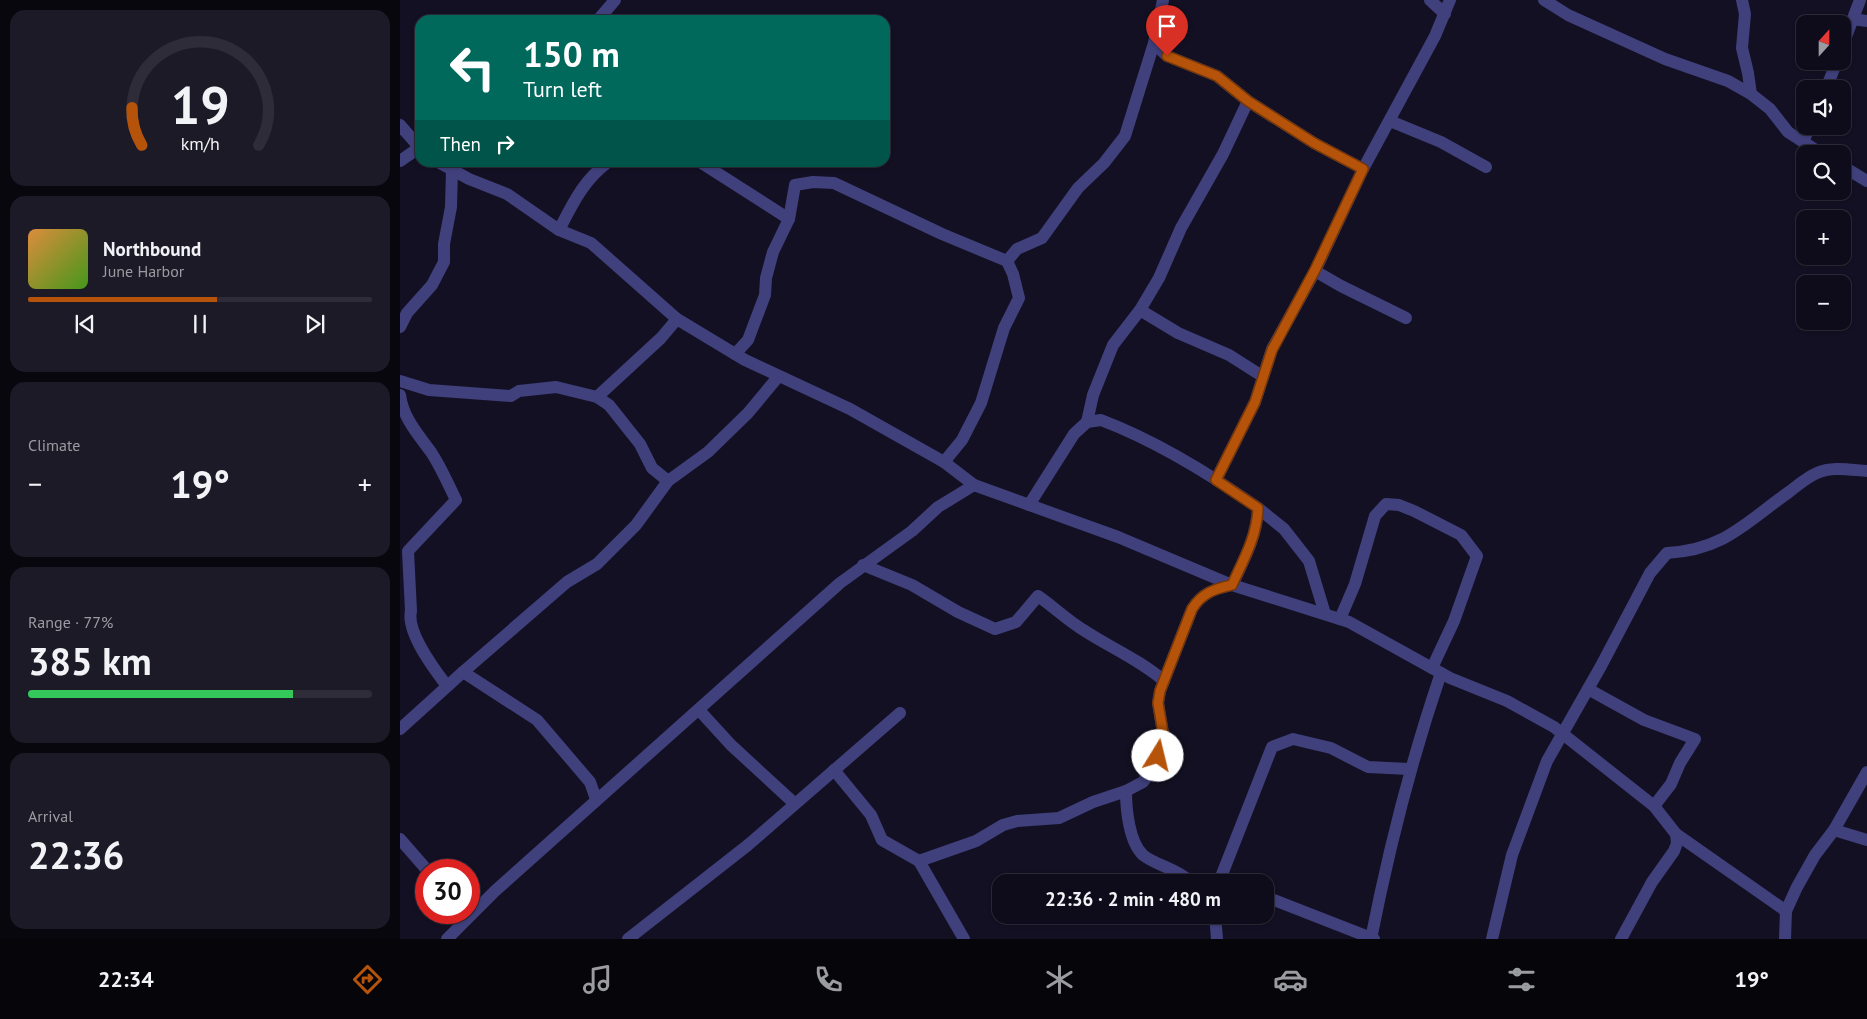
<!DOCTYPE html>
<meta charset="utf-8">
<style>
:root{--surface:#0e0c1a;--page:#1c1a27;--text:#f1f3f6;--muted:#9b9ba2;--line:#2e2c39;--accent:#b45309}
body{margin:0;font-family:"PT Sans",sans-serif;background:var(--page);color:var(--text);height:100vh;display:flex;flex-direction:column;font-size:19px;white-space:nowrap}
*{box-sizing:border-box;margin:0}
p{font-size:16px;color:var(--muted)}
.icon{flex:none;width:28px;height:28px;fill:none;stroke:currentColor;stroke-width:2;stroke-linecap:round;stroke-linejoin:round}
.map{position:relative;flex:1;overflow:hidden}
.side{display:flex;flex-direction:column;gap:10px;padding:10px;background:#08070e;width:400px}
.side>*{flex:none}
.guide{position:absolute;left:15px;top:15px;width:475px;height:152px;border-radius:15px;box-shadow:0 1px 4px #0004,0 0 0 1px var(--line);background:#00695c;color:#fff;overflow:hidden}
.needle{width:32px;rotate:21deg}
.buttons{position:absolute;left:1396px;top:15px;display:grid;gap:10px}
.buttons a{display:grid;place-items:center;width:55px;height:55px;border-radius:10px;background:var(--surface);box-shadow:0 1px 4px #0004,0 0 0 1px var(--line);font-size:25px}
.speed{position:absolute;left:15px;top:859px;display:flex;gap:10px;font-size:25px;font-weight:700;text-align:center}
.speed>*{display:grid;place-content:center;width:65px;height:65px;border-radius:50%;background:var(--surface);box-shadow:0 1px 4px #0004,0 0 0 1px var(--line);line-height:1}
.speed .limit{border:8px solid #d22;background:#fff;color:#111}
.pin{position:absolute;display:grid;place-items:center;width:42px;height:42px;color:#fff;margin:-51px -21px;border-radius:50% 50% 50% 0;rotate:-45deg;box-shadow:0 0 5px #0007}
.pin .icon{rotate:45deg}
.me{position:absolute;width:55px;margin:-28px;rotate:9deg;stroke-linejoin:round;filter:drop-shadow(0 0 4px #0008)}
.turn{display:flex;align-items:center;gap:18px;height:105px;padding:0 25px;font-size:22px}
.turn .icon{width:65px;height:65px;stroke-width:2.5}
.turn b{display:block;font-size:35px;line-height:42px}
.then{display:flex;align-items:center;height:48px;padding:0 25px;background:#0003;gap:10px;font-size:19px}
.big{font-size:38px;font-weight:800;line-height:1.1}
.side .tile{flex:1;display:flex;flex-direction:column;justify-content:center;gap:8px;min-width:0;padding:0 18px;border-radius:15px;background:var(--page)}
.side .dial{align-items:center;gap:0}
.dial svg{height:130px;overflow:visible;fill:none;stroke:var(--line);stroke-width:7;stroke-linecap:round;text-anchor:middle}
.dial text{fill:var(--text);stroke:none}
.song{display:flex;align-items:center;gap:15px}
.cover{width:60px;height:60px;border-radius:8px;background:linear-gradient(135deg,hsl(30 70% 55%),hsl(100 70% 35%))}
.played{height:5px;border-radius:2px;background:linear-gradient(90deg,var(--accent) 55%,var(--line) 55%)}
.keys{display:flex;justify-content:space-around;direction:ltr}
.heat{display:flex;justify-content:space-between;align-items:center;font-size:28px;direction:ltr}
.charge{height:8px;border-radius:4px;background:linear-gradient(90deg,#34c759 77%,var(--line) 0)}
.trip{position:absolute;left:592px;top:874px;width:282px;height:50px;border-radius:15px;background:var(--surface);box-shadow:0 1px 4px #0004,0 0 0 1px var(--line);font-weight:800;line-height:50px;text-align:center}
.tabs{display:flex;height:80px;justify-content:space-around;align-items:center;background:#06050a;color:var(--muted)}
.tabs .icon{width:35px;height:35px}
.tabs .on{color:var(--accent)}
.tabs b{font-size:22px;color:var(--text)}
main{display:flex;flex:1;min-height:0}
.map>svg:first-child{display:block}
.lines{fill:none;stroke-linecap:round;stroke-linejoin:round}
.minor{stroke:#40407d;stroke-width:12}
.route-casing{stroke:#753606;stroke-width:12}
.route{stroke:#b45309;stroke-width:9}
</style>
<main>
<section class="side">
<div class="tile dial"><svg viewBox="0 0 100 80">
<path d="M14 69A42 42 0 1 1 86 69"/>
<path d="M14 69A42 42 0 0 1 8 46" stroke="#b45309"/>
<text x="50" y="56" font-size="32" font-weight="700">19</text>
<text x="50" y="72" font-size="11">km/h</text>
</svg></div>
<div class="tile">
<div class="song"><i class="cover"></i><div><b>Northbound</b><p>June Harbor</p></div></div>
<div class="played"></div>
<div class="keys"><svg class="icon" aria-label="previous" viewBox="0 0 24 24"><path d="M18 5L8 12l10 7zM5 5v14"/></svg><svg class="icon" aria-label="pause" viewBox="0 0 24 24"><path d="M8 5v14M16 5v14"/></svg><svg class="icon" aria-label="next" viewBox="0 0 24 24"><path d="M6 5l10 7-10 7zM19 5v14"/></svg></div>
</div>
<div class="tile"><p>Climate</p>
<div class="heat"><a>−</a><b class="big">19°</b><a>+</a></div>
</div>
<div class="tile"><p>Range · 77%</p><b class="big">385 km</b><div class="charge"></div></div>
<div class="tile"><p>Arrival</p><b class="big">22:36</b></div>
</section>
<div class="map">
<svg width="1467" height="939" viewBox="0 0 1467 939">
<rect width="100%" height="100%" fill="#131023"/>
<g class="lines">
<g class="minor">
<polyline points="1030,0 1045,14"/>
<polyline points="1144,0 1168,15 1265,59 1328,81 1351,94 1370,109 1388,132 1422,154"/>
<polyline points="1342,0 1345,14 1342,48 1348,73 1351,94"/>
<polyline points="1453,19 1467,21"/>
<polyline points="198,20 215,0"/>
<polyline points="754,43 767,56 817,76 848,101 914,143 963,169"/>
<polyline points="1442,47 1460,0"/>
<polyline points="1426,89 1437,61"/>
<polyline points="990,121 1041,142 1086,167"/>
<polyline points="0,125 20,148"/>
<polyline points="1403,142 1410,126"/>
<polyline points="0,161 20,147"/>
<polyline points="38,162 69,179 107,194 159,230 191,243 277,319 345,360 450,409 544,462 574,485 718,537 832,585 949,622 1050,678 1107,701 1154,727 1254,806 1276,834 1277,843 1274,851 1252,882 1221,939"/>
<polyline points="300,162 389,219"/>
<polyline points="1442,166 1467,181"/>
<path d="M159 230C173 203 183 181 208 162"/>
<polyline points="915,271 941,286 1006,318"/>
<polyline points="740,310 778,333 829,355 862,376"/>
<polyline points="0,327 7,313 32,285 44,262 44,244 51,207 52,170"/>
<polyline points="335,354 348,340 365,295 366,278 373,252 389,219 395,185 413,182 434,183 542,234 607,261"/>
<polyline points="0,381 29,390 111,396 119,391 156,387 197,397 209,405 240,444 252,468 268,481"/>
<path d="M0 395C3 418 18 434 31 452 41 467 48 484 56 500L8 551 11 611C6 632 34 669 47 686"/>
<polyline points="197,397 261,338 277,319"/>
<polyline points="687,422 693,395 713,345 740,310 759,278 781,228 823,154 848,101"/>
<polyline points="544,462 562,440 581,403 604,328 619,298 613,274 607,261 617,249 642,238 678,188 704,163 725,136 754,43 763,0"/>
<polyline points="816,480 855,402 872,349 915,271 963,169 1035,36 1050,0"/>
<polyline points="858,508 884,529 909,561 925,614"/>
<path d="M463 565 512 585 558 612 595 629 616 622 638 596C654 607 668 621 685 631 711 648 740 660 764 681"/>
<polyline points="940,619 955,584 975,516 986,504 999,505 1014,511 1061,535 1077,556 1054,621 1032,668"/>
<polyline points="1188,689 1244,720 1295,739 1280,763 1271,784 1254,806"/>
<polyline points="299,710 331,745 394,803"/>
<polyline points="0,729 63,672"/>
<polyline points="434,770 471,815 482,840 519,861 564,939"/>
<path d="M726 791C726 809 729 842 743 855 755 865 776 868 791 882"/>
<polyline points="196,799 190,782 137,720 63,672 167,582 197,564 236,525 268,481 308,452 348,413 378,377"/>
<polyline points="1434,830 1467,840"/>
<polyline points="1276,834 1386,911"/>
<polyline points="0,839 27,870"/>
<path d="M519 861 576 841 603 825 617 821 659 818 693 802 726 791 743 782 751 771 758 756 763 733 758 703 760 691 792 609C802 593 814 589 832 585 844 560 857 536 858 508 810 474 756 441 701 420L687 422 674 434 629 505"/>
<polyline points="819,882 872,747 893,739 931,748 968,767 1009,769"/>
<polyline points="866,900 874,900 974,939"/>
<polyline points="815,915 817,939"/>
<polyline points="47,939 95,891 440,583 512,531 538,507 574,485"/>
<polyline points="228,939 348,845 500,713"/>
<path d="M971 939C989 848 1011 761 1041 673"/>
<path d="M1092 939 1112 855 1147 761 1201 666 1250 573 1267 553C1324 550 1345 523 1389 492 1397 486 1407 477 1417 473 1432 466 1451 470 1467 471"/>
<polyline points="1385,939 1386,911 1397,887 1415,855 1434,830 1467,772"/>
</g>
</g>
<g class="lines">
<defs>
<path id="route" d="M758 756 763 733 758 703 760 691 792 609C802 593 814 589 832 585 844 559 857 536 858 508L816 480 855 402 872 350 915 270 963 169 914 143 848 101 817 76 767 56"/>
</defs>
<use href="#route" class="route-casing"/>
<use href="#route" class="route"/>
</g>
</svg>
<div class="buttons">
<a><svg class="needle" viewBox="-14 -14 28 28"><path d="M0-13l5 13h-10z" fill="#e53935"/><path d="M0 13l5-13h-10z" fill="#9b9ba2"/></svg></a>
<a><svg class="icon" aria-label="sound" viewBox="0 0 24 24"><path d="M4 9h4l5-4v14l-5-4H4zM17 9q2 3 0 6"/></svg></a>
<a><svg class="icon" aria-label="search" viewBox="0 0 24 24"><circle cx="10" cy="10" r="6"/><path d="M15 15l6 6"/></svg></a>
<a>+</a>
<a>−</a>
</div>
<div class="speed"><div class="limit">30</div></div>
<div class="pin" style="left:767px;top:56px;background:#d93025"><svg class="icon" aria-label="arrive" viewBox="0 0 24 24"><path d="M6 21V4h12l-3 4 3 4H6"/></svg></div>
<svg class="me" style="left:758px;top:756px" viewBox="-20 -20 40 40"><circle r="19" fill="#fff"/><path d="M0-13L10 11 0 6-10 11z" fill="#b45309"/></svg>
<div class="trip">22:36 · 2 min · 480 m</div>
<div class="guide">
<div class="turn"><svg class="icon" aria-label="left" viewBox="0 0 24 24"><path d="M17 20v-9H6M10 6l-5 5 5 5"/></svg><div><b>150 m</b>Turn left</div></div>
<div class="then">Then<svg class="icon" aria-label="right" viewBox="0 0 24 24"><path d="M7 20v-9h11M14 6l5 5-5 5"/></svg></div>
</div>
</div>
</main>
<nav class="tabs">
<b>22:34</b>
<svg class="icon on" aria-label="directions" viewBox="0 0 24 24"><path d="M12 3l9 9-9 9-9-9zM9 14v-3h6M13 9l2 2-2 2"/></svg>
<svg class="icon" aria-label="music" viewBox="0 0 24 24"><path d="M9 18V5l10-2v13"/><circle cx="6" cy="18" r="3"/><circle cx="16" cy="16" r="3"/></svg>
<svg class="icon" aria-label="phone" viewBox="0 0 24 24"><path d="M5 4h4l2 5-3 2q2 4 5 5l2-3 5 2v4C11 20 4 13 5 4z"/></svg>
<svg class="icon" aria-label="climate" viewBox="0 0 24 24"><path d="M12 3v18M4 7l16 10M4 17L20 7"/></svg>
<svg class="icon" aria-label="car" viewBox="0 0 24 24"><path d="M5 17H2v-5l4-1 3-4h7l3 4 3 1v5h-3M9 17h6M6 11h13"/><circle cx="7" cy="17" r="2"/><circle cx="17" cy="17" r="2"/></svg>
<svg class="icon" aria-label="filters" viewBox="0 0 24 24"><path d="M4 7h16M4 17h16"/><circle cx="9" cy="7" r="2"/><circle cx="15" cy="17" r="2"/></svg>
<b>19°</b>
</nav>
